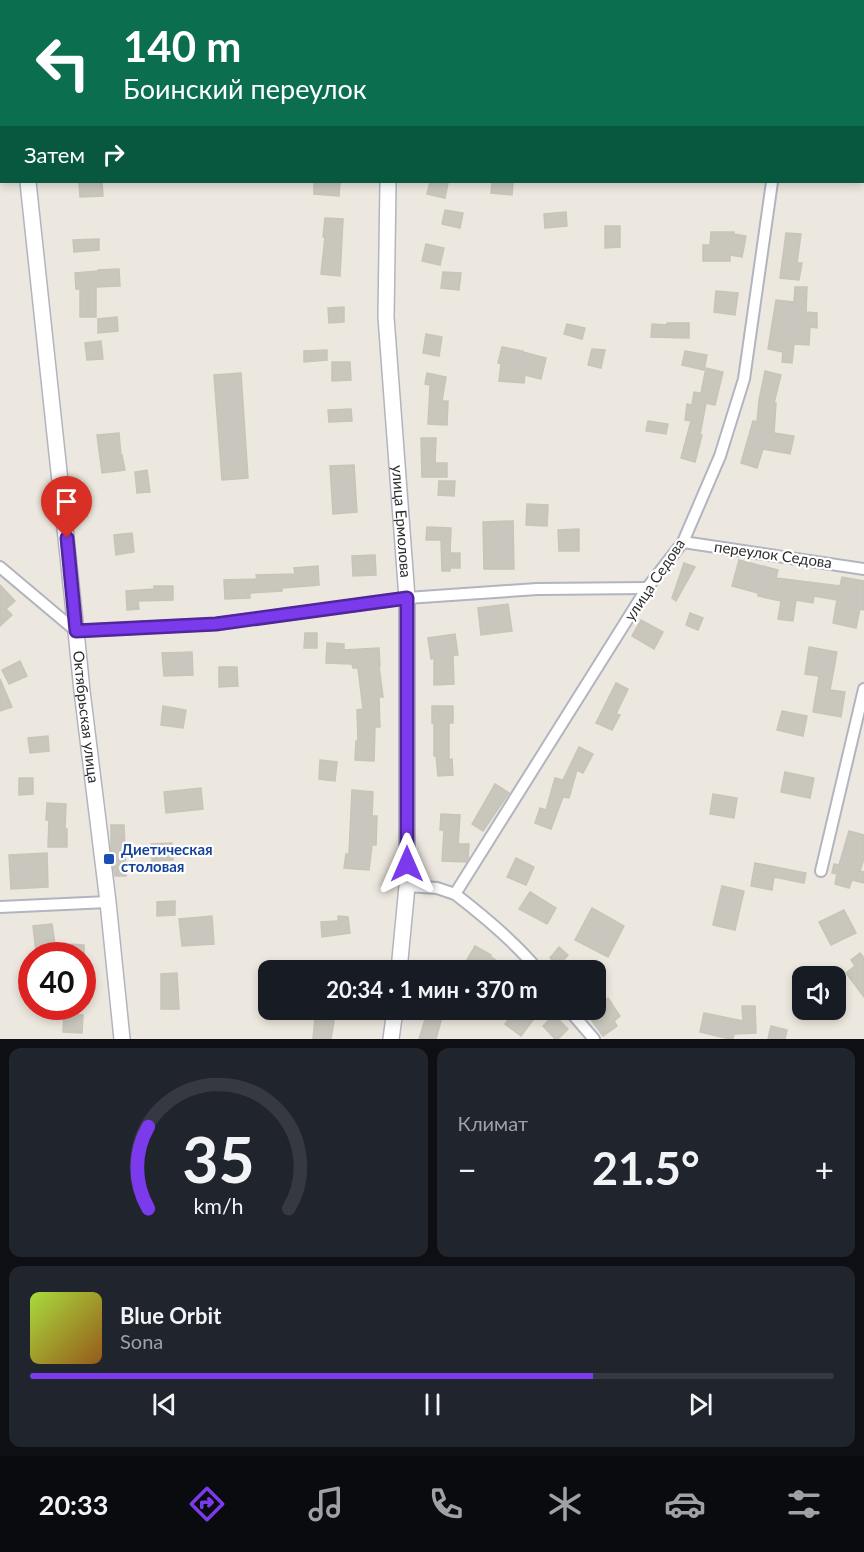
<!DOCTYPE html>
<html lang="ru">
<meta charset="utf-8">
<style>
:root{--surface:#171b24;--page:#20242c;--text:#f1f3f6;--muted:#9ea1a6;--line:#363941;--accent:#7c3aed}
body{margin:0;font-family:Lato,sans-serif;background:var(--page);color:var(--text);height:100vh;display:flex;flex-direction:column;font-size:22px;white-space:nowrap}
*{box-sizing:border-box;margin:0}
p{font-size:20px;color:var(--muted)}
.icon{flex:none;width:33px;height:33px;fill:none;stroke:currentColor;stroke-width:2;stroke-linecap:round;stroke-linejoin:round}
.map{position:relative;height:1039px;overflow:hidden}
.side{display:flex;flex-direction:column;gap:9px;padding:9px;background:#0d0f14;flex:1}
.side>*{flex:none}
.top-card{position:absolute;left:0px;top:0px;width:864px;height:183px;box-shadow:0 3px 9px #0003;background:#0b6e4f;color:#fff;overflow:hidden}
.fabs{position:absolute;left:792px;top:966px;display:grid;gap:12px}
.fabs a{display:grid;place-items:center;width:54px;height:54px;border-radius:12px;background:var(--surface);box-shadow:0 3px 9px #0003;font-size:30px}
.speed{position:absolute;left:18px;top:942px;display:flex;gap:12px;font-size:30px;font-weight:700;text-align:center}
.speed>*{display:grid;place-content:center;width:78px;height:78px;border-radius:50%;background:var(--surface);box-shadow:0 3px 9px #0003;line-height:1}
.speed .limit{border:9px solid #d22;background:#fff;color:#111}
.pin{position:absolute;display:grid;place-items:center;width:51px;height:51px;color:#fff;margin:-62px -26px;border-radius:50% 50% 50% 0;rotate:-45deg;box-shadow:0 0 6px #0007}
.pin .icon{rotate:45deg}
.me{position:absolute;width:66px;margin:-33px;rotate:0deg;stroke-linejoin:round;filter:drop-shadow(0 0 4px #0008)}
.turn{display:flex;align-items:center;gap:21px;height:126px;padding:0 24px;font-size:27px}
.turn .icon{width:78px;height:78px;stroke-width:2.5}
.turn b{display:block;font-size:42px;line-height:51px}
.then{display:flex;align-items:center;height:57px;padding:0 24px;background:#0003;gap:12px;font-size:22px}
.big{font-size:45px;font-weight:700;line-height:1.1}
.side .tile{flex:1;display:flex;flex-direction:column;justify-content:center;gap:9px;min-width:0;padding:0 21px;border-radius:12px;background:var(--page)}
.side .dial{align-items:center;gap:0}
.dial svg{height:156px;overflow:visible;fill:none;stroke:var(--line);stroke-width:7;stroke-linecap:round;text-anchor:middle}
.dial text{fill:var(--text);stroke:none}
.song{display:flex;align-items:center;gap:18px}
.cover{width:72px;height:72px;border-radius:9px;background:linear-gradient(135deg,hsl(80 70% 55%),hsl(30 70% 35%))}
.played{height:6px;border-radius:3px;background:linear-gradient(90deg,var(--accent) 70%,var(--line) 70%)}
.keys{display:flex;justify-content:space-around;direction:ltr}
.heat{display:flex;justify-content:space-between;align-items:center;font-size:33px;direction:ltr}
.side .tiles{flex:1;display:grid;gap:9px;grid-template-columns:1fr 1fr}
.tile:last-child{grid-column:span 2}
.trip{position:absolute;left:258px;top:960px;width:348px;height:60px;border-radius:12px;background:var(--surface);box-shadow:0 3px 9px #0003;font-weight:700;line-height:60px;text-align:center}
.tabs{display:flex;height:96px;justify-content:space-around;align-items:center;background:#090b0e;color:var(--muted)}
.tabs .icon{width:42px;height:42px}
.tabs .selected{color:var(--accent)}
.tabs b{font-size:27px;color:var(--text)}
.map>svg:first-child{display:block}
.building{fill:#c9c6bd;stroke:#c8c4b8;stroke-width:1.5}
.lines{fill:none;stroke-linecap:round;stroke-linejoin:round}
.street-casing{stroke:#b2b4bf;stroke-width:14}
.secondary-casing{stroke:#b2b4bf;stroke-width:18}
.street{stroke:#fff;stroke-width:10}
.secondary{stroke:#fff;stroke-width:15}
.route-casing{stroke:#51269a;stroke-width:15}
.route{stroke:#7c3aed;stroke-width:10}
.transit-dot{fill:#1a4fb4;stroke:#fff;stroke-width:2}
.labels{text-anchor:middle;stroke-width:4.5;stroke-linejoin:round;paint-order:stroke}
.street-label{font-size:15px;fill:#2c2c2c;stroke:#fff}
.transit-label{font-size:15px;font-weight:bold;fill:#164399;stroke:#fff;text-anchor:start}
</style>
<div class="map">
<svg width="864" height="1039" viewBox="0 0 864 1039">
<rect width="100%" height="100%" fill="#ede8df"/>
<g class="building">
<polygon points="79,182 102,182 103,196 80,197"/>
<polygon points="314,182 340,182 339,196 314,194"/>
<polygon points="430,182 448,183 445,198 427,194"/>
<polygon points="492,182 513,182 512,195 491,193"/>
<polygon points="445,210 463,213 460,228 442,224"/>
<polygon points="566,212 567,226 545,228 544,214"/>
<polygon points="325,218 343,219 340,276 321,274 325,237 323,237"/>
<polygon points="605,226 620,226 620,247 605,248"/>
<polygon points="711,232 734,232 734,234 746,236 742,257 730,255 730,261 703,261 703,245 710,245"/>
<polygon points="786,233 801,234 797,263 802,263 799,280 780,278"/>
<polygon points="99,239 99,250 74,252 73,240"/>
<polygon points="426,244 444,248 440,265 422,261"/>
<polygon points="119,269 120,286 96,287 96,317 80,317 80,289 76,289 75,273 98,271 98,270"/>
<polygon points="443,272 461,273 459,290 441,288"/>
<polygon points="795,287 807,287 806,312 817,313 817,328 810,327 809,345 794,344 792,363 782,362 783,352 768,349 776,300 794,302"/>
<polygon points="716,291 738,293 735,315 714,312"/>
<polygon points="344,307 344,322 329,323 328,308"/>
<polygon points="117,317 118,331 98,333 98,319"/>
<polygon points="667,323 689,323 689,338 651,337 652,324 667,325"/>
<polygon points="567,324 585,328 582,339 564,334"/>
<polygon points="426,334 442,337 439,356 423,353"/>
<polygon points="101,341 103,359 87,360 85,343"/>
<polygon points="502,347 523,351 523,352 546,358 541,379 525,375 524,383 499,381 501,364 498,363"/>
<polygon points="592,349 605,350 601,368 588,365"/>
<polygon points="327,350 327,360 304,362 304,351"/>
<polygon points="685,351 707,355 704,370 682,365"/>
<polygon points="332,362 350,362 351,380 332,381"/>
<polygon points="706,368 723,372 715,405 706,403 700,435 702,435 695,462 681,458 691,421 685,420 687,404 692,405 694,392 701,393"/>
<polygon points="765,371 781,375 774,403 776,403 774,433 794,436 790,454 763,449 757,468 741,463 753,421 757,422 759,400"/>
<polygon points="241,373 248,478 222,480 214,375"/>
<polygon points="427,373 446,377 442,401 448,401 447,425 428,424 430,385 425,384"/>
<polygon points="351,409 352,421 329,422 328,410"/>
<polygon points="648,421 668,424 666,434 646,431"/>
<polygon points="119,433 121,456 122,455 125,470 102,473 97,435"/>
<polygon points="421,438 436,438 435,463 447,463 447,477 422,477"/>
<polygon points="354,465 357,512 333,514 330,466"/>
<polygon points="147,470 150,492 137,493 135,472"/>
<polygon points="439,481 455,481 454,496 438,495"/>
<polygon points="527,504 548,505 547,526 526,525"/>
<polygon points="513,521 514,569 484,569 483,522"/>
<polygon points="427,527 451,528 450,553 460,553 460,568 450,568 450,571 442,571 441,540 426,540"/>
<polygon points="579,529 579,551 559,551 558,530"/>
<polygon points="132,533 134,552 116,555 114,535"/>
<polygon points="375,555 376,575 353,576 352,556"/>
<polygon points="739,560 778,570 776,578 840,586 842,577 864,581 864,610 860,609 856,628 833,623 837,600 814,596 813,603 796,600 793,621 778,619 781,601 758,596 758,593 732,586"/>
<polygon points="684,563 695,567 676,601 672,598"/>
<polygon points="318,566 319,585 282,588 282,591 250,593 250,598 225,599 224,580 257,579 256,575 295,574 294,568"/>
<polygon points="0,585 15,601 6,609 12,615 0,626"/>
<polygon points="154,586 173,586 173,600 138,601 139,609 127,610 126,591 154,589"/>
<polygon points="508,604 512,631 481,635 478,608"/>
<polygon points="690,613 703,618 698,630 686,625"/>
<polygon points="641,620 663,632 654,649 632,636"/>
<polygon points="305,633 317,633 317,648 304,648"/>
<polygon points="455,634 458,655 453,655 454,684 434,685 434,658 431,659 428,638"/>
<polygon points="327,643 344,644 344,650 379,648 380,666 379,666 383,697 379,697 380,727 375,727 374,761 355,760 356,741 358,741 357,710 363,709 358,668 353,668 352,664 326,663"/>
<polygon points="809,647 837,652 830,690 845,692 841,717 813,712 819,676 805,674"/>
<polygon points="192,652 193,675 164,676 162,653"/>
<polygon points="20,661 27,676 9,684 2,670"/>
<polygon points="219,667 237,667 238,686 219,687"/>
<polygon points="0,679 12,707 0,711"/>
<polygon points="616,683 628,689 616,714 620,715 612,730 596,723"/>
<polygon points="163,706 186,710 183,728 161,725"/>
<polygon points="432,706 453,706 453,723 449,723 449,760 452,759 453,775 438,776 436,756 434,756 434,723 432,723"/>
<polygon points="782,711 807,716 803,736 777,730"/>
<polygon points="48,736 49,751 30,753 28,738"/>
<polygon points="579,747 593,754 583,773 577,770 569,798 563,797 551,829 535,823 540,808 546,810 555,778 563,780"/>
<polygon points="320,760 337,762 335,781 319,779"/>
<polygon points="785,772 814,778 810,798 781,792"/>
<polygon points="19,778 33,778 33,794 19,795"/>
<polygon points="495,784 509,793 483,831 472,824"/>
<polygon points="201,788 203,809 166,813 164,792"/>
<polygon points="352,790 373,792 372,816 377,816 376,845 372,845 369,870 344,868 346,854 349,854"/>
<polygon points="713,794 737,798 734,818 710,814"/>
<polygon points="47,803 66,804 65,829 67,829 67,847 48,847 49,820 46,820"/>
<polygon points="441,814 460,815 458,846 459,844 469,844 468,859 466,862 442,861 444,830 440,830"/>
<polygon points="111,825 124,825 126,876 115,876 111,850"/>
<polygon points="849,831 864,835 864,859 860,871 864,872 864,883 852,880 849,888 835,884 837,874 832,873 834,864 839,865"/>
<polygon points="172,843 173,860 152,861 151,844"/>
<polygon points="47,853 48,887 11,889 9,855"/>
<polygon points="516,858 534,867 526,885 507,877"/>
<polygon points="755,863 806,873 804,883 774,877 772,890 751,886"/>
<polygon points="722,886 744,891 735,930 713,925"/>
<polygon points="530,892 556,908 547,924 519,909"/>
<polygon points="175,901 175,915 157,916 157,902"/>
<polygon points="592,908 624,926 608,957 575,940"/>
<polygon points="844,910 856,933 831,945 819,922"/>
<polygon points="212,916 214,944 182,946 179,919"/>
<polygon points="338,916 348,917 350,933 322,937 321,922 338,921"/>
<polygon points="52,924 56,950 36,952 33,926"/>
<polygon points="67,944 84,945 84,956 66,956"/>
<polygon points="475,946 491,955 490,956 510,970 461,970"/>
<polygon points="559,947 568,955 559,966 550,958"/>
<polygon points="860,953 864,958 864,997 846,973 855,966 851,960"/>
<polygon points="177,973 179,1009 161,1009 161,974"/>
<polygon points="608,998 620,1016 614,1021 617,1026 603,1036 590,1018 600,1010 597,1006"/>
<polygon points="742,1006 755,1006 756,1033 734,1034 733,1039 730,1039 700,1032 704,1013 743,1021"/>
<polygon points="428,1010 444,1010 436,1039 419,1039"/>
<polygon points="515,1010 518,1010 533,1020 521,1036 505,1024"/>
<polygon points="64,1014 83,1015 82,1033 63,1032"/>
<polygon points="554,1015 568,1029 558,1039 555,1039 543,1026"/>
<polygon points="315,1018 334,1021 331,1039 313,1039"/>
<polygon points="771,1026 787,1030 785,1039 768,1039"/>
</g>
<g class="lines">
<defs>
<g id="street">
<polyline points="451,2 452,0"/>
<polyline points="851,2 852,0"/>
<polyline points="862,137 864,137"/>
<polyline points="683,542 864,569"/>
<polyline points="0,567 76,631 216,624 407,598 537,589 647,588"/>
<polyline points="821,871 864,689"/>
<polyline points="407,886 437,888 455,894 647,588 683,542 720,456 744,379 772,182"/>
<path d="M455 894C485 917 514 941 538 970"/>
<polyline points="0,907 108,902"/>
<polyline points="569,1010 594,1039"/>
</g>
<g id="secondary">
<polyline points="5,0 6,2"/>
<polyline points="395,2 395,0"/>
<path id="s1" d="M28 182 76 631 82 691 108 902 122 1039"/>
<path id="s2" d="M388 182 386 317 407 598V886L399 970"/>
<polyline points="391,1039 395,1010"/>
</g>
</defs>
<use href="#street" class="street-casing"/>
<use href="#secondary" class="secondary-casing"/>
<use href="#street" class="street"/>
<use href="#secondary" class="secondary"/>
</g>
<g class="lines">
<defs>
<polyline id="route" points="67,538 76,631 216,624 407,598 407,864"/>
</defs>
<use href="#route" class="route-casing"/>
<use href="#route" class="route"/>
</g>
<rect class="transit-dot" x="103" y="853" width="12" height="12" rx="3"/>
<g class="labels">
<g class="street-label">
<text dy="5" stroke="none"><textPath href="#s2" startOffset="340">улица Ермолова</textPath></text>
<text transform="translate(773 555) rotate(8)" y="5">переулок Седова</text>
<text transform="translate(655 580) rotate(-56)" y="5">улица Седова</text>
<text dy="5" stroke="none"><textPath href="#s1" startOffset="538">Октябрьская улица</textPath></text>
</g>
<g class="transit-label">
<text x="121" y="855">Диетическая<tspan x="121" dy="17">столовая</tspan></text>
</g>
</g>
</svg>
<div class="fabs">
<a><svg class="icon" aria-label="sound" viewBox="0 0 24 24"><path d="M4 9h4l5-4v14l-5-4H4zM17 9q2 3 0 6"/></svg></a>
</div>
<div class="speed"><div class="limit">40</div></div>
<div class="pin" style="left:67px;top:538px;background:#d93025"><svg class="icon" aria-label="arrive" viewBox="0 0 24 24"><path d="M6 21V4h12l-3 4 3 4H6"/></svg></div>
<svg class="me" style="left:407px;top:864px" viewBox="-20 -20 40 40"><path d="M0-17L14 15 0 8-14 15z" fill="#7c3aed" stroke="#fff" stroke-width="4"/></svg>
<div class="trip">20:34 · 1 мин · 370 m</div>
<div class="top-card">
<div class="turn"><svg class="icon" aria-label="left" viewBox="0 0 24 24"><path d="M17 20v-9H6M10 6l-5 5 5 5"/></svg><div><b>140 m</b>Боинский переулок</div></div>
<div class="then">Затем<svg class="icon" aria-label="right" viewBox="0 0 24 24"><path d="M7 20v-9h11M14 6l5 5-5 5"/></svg></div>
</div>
</div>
<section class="side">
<div class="tiles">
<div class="tile dial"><svg viewBox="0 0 100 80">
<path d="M14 69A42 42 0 1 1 86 69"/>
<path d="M14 69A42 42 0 0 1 14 27" stroke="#7c3aed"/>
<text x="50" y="56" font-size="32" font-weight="700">35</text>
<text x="50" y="72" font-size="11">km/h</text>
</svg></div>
<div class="tile"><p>Климат</p>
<div class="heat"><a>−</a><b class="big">21.5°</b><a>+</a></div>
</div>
<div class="tile">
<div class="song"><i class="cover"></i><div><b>Blue Orbit</b><p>Sona</p></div></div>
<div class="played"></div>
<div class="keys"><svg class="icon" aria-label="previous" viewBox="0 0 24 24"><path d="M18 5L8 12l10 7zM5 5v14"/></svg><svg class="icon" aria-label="pause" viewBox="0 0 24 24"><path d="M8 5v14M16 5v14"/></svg><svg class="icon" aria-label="next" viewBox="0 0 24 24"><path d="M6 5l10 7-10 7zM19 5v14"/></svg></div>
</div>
</div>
</section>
<nav class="tabs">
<b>20:33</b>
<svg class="icon selected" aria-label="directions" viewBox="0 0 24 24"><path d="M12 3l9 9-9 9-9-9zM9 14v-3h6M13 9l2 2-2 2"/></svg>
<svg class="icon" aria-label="music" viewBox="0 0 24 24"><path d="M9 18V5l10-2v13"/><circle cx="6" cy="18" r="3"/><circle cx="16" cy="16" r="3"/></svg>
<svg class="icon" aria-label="phone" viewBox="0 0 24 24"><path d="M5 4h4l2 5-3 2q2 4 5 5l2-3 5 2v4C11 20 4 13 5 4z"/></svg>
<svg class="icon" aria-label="climate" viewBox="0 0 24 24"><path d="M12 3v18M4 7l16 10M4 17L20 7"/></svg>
<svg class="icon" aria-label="car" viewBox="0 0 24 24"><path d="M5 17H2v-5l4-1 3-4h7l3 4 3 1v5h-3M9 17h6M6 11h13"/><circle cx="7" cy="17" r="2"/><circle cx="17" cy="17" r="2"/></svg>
<svg class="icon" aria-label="filters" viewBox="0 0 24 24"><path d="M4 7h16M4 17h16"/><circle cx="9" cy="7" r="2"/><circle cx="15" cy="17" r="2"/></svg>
</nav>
